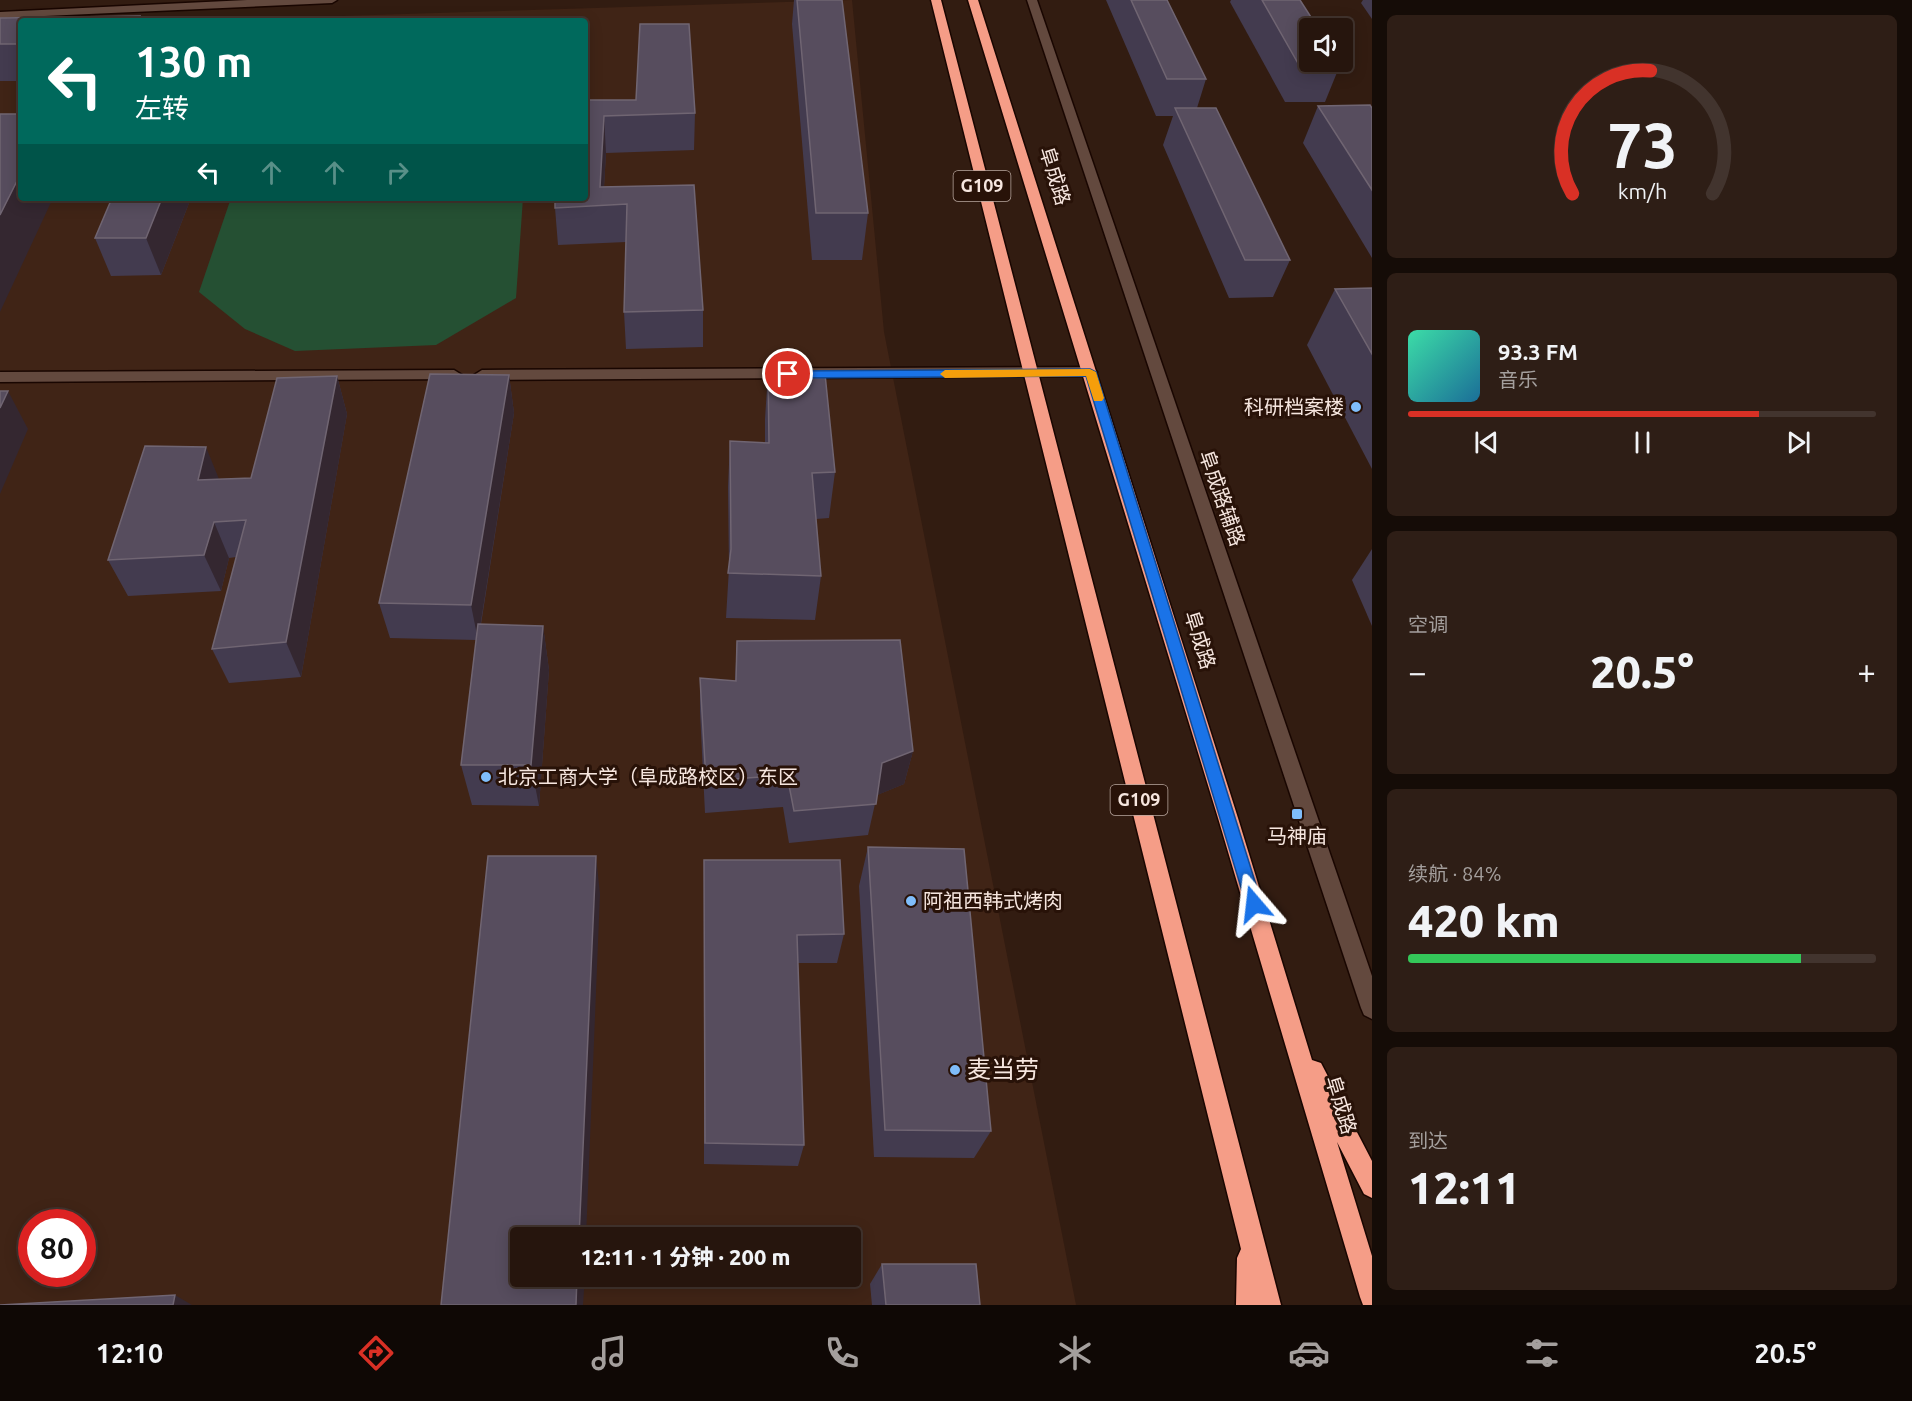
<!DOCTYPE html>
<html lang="zh">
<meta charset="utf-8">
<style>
:root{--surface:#26150d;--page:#2e1e16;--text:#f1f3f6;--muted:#a49f9d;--line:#42342e;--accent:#d93025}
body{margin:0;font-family:Ubuntu,"Noto Sans SC",sans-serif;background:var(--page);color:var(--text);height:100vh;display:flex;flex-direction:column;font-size:22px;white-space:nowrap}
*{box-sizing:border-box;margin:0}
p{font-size:20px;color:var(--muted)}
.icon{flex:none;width:33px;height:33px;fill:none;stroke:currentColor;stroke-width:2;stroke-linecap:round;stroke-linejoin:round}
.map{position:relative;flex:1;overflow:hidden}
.sheet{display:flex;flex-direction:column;gap:15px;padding:15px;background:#150c07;width:540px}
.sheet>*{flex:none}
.top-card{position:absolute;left:18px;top:18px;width:570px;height:183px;border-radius:6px;box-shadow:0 3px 15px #0003,0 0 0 2px var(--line);background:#00695c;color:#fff;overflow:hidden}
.buttons{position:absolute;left:1299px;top:18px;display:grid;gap:12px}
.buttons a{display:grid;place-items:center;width:54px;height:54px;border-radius:6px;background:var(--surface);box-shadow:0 3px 15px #0003,0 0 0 2px var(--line);font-size:30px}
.speed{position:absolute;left:18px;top:1209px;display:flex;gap:12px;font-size:30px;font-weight:700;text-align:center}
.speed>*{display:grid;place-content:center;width:78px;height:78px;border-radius:50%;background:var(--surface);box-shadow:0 3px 15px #0003,0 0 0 2px var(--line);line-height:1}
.speed .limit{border:9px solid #d22;background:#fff;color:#111}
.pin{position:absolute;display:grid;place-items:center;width:51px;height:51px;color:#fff;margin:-26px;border:3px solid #fff;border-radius:50%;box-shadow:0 2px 6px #0007}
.me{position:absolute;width:66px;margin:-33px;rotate:343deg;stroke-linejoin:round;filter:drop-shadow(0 0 4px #0008)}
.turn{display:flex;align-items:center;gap:21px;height:126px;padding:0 18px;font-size:27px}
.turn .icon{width:78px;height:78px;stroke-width:2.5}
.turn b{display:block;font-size:42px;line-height:51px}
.lanes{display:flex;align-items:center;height:57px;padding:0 18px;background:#0003;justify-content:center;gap:30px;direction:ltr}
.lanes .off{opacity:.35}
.big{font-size:45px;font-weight:800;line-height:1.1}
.sheet .widget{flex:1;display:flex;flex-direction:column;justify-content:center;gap:9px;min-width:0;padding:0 21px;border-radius:9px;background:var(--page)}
.sheet .dial{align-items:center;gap:0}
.dial svg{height:156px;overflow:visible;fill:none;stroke:var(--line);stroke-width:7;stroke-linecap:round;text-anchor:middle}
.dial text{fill:var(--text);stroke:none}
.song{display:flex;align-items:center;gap:18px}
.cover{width:72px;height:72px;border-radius:9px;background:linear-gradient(135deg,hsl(160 70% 55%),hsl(200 70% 35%))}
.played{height:6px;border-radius:3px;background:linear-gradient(90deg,var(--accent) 75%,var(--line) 75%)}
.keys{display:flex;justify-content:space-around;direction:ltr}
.heat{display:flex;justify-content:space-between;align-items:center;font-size:33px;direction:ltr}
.charge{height:9px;border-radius:4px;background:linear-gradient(90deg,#34c759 84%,var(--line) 0)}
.trip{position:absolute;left:510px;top:1227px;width:351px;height:60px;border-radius:6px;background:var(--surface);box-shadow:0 3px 15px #0003,0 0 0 2px var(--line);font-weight:800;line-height:60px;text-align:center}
.tab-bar{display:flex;height:96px;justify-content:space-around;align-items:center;background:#0f0805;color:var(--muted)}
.tab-bar .icon{width:42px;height:42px}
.tab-bar .active{color:var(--accent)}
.tab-bar b{font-size:27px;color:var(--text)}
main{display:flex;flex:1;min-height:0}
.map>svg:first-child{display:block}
.built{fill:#402416;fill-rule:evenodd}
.green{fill:#255033}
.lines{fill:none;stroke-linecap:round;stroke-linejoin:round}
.lane-casing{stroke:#190601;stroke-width:3}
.secondary-casing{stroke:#190601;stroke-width:3}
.highway-casing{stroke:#190601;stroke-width:3}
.lane{fill:#63493e;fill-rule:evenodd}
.secondary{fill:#63493e;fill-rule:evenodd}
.highway{fill:#f59d87;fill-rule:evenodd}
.wall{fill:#433b4f}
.shaded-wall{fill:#342730}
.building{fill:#574d5e;stroke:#706572;stroke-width:1.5}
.route{fill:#1a73e8;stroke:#114b97;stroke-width:1.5}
.slow{fill:#f59e0b}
.poi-dot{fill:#7fbdfa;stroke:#281208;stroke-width:2}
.labels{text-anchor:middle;stroke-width:6;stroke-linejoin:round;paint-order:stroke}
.shield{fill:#281208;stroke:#b8a69e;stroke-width:1.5}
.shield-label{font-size:18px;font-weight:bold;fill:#f6e6df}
.street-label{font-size:20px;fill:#f6e6df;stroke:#281208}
.poi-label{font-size:20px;fill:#f6e6df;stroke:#281208;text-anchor:start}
.near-poi-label{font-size:24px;fill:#f6e6df;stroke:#281208;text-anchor:start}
</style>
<main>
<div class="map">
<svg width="1372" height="1305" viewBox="0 0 1372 1305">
<rect width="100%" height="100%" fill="#321c11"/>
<path class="built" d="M852 0 884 332 1076 1305H0V28H21V198H585V21H181ZM32 1222H82V1274H32ZM520 1238H850V1276H520Z"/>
<polygon class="green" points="231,198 523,198 516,298 436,345 295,351 245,329 199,292"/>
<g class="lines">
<defs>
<g id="lane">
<polygon points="1090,367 1097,372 1095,376 482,380 474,375 482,370"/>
<polygon points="454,370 462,375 459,379 0,382 0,372"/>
</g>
<g id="secondary">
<polygon points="247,0 337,0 332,3 0,18 0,12"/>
<polygon points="1027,0 1037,0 1372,976 1372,1019 1364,1015 1361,1008"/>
</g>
<g id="highway">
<polygon points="931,0 941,0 1281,1305 1236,1305 1237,1258 1241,1249"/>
<polygon points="968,0 978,0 1238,818 1312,1060 1321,1063 1372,1161 1372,1198 1364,1194 1337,1142 1372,1256 1372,1305 1363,1305 1360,1297 1218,818"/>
</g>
</defs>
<use href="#lane" class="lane-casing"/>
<use href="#secondary" class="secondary-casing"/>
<use href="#highway" class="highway-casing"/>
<use href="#lane" class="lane"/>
<use href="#secondary" class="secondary"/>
<use href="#highway" class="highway"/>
</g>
<g class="wall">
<polygon points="794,0 842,0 868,213 862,260 812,260 792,24"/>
<polygon points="1106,0 1167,0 1206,79 1197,108 1290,260 1273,297 1229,298 1163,145 1173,116 1156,116"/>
<polygon points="1231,0 1300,0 1340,65 1325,102 1285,102 1230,2"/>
<polygon points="1363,0 1372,0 1372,19 1361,3"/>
<polygon points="140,16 142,21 21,21 21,81 0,81 0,18"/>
<polygon points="585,100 695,113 694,150 606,153 604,187 694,185 703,310 703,347 626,349 624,312 626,242 558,245 555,208"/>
<polygon points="1318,106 1372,108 1372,258 1303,143"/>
<polygon points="112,198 191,198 161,275 111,276 95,238"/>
<polygon points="1372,288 1372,469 1307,345 1335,289"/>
<polygon points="768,372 835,472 829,518 816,519 821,576 815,620 726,618 729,568 728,487 730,441 765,443 765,419"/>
<polygon points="509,375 514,413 481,624 543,626 549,670 539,806 472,805 461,765 476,640 390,638 379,603"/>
<polygon points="337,376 347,414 301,677 229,683 212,649 236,557 229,558 221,591 128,596 108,560 219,479 251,478"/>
<polygon points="1372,549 1372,626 1352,580"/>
<polygon points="737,641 913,751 904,784 877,795 868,835 789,843 783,807 705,813 700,712 700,678 735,681"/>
<polygon points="868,847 991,1131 974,1158 874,1157 859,886"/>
<polygon points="704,860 844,934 837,963 798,963 804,1145 798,1166 704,1164"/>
<polygon points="882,1264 980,1305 872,1305 870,1284"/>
</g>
<g class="shaded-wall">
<polygon points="604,116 606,153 603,205 600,187"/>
<polygon points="21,173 21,198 53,198 0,312 0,215"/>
<polygon points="162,198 191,198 161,275 146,238"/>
<polygon points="509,375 514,413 478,640 471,605"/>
<polygon points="337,376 347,414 301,677 286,642"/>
<polygon points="8,391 28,429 0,494 0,408"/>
<polygon points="206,447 221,484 198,480"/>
<polygon points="214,522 229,558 221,591 204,555"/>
<polygon points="543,626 549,670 539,806 531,765"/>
<polygon points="913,751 904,784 875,796 882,763"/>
<polygon points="596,856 600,894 586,1238 579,1238"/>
<polygon points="577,1276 585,1276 583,1305 576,1305"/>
<polygon points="175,1295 192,1305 173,1305"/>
</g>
<g class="building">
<polygon points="797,0 842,0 868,213 816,213"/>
<polygon points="1131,0 1167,0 1206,79 1167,79"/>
<polygon points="1262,0 1300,0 1318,28 1310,28 1310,62 1338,62 1340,65 1299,65"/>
<polygon points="140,16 138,21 21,21 21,44 0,44 0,18"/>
<polygon points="640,24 689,24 695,113 604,116 600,187 694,185 703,310 624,312 627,204 555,208 555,198 585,198 585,100 636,100"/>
<polygon points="1370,105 1372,108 1372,190 1318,106"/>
<polygon points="1175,108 1216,108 1290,260 1245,260"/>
<polygon points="0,114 21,114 21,173 0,215"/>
<polygon points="112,198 162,198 146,238 95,238"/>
<polygon points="1372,288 1372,354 1335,289"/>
<polygon points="768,372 825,374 835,472 812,473 821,576 728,573 731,549 730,441 769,443"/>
<polygon points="430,374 509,375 471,605 379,603"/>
<polygon points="337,376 286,642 212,649 246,520 214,522 204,555 108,560 145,446 206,447 198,480 251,478 277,378"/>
<polygon points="0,391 8,391 0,408"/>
<polygon points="478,624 543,626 531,765 461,765"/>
<polygon points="900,640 913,751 882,763 876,804 794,811 787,775 706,781 700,678 736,681 737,641"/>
<polygon points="868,847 964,849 991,1131 885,1130"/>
<polygon points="488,856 596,856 579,1238 520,1238 520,1276 577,1276 576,1305 441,1305"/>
<polygon points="704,860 840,860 844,934 797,935 804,1145 705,1143"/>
<polygon points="882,1264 976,1264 980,1305 886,1305"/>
<polygon points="175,1295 173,1305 0,1305"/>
</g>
<polygon class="route" points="1090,369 1096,372 1262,904 1259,909 1254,911 1248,909 1246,904 1086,376 788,378 783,374 788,371"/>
<polygon class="slow" points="1090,369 1096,372 1104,398 1102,401 1094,401 1086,376 945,378 940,374 945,370"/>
<g class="poi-dot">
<circle cx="1356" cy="407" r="6"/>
<circle cx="486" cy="777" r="6"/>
<rect x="1291" y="808" width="12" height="12" rx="3"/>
<circle cx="911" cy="901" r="6"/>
<circle cx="955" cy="1070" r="6"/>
</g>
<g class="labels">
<g class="shield">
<rect x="953.5" y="171" width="57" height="30" rx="4.5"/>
<rect x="1110.5" y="785" width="57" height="30" rx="4.5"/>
</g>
<g class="shield-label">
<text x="982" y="192">G109</text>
<text x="1139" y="806">G109</text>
</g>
<g class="street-label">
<text transform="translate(1055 176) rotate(73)" y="7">阜成路</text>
<text transform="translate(1222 498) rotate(71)" y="7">阜成路辅路</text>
<text transform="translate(1200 640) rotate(73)" y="7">阜成路</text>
<text transform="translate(1341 1105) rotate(73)" y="7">阜成路</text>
</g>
<g class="poi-label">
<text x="1344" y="414" text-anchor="end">科研档案楼</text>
<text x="498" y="784">北京工商大学（阜成路校区）东区</text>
<text x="1297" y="843" text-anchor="middle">马神庙</text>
<text x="923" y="908">阿祖西韩式烤肉</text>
</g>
<g class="near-poi-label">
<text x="967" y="1078">麦当劳</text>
</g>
</g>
</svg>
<div class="buttons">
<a><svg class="icon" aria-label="sound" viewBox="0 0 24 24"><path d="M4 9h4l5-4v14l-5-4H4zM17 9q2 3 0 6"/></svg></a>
</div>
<div class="speed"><div class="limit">80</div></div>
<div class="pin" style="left:788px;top:374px;background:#d93025"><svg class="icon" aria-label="arrive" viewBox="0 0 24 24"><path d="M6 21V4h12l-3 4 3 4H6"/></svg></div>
<svg class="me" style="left:1254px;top:904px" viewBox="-20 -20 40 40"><path d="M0-17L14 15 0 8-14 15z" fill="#1a73e8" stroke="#fff" stroke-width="4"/></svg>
<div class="trip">12:11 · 1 分钟 · 200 m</div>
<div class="top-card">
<div class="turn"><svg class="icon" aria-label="left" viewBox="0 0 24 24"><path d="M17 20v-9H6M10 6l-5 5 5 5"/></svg><div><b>130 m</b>左转</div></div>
<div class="lanes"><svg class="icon" aria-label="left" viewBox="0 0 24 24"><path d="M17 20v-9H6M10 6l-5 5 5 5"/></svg><svg class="icon off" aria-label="ahead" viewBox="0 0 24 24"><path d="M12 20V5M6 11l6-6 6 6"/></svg><svg class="icon off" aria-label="ahead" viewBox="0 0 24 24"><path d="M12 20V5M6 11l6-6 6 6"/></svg><svg class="icon off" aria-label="right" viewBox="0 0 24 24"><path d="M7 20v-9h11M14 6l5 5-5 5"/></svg></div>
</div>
</div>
<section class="sheet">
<div class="widget dial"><svg viewBox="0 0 100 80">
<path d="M14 69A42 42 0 1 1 86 69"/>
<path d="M14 69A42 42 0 0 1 54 6" stroke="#d93025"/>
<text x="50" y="56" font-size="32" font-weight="700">73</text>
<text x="50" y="72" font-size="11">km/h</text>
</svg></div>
<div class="widget">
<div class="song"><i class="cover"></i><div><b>93.3 FM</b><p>音乐</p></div></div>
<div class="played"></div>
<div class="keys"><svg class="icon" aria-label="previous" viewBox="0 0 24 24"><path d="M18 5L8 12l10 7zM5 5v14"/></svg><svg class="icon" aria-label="pause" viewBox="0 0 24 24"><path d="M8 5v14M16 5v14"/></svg><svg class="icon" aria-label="next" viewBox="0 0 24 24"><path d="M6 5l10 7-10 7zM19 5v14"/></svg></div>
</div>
<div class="widget"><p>空调</p>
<div class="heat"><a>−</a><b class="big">20.5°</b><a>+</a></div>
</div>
<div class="widget"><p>续航 · 84%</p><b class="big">420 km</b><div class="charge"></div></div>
<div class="widget"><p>到达</p><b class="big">12:11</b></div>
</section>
</main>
<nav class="tab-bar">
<b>12:10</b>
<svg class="icon active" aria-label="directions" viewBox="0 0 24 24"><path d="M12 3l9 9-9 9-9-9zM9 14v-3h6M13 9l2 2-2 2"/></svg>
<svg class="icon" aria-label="music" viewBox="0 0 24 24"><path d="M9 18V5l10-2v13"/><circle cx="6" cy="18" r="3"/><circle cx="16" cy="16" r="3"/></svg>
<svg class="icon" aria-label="phone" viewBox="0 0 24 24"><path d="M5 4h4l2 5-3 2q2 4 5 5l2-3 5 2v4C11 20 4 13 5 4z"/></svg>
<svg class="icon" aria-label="climate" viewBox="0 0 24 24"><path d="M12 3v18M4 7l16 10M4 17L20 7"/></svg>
<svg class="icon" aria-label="car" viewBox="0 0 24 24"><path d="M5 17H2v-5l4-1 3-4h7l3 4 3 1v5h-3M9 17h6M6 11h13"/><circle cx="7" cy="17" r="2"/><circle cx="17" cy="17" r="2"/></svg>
<svg class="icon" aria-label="filters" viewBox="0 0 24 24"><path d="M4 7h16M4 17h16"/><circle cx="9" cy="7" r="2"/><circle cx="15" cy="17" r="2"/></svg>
<b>20.5°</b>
</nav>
